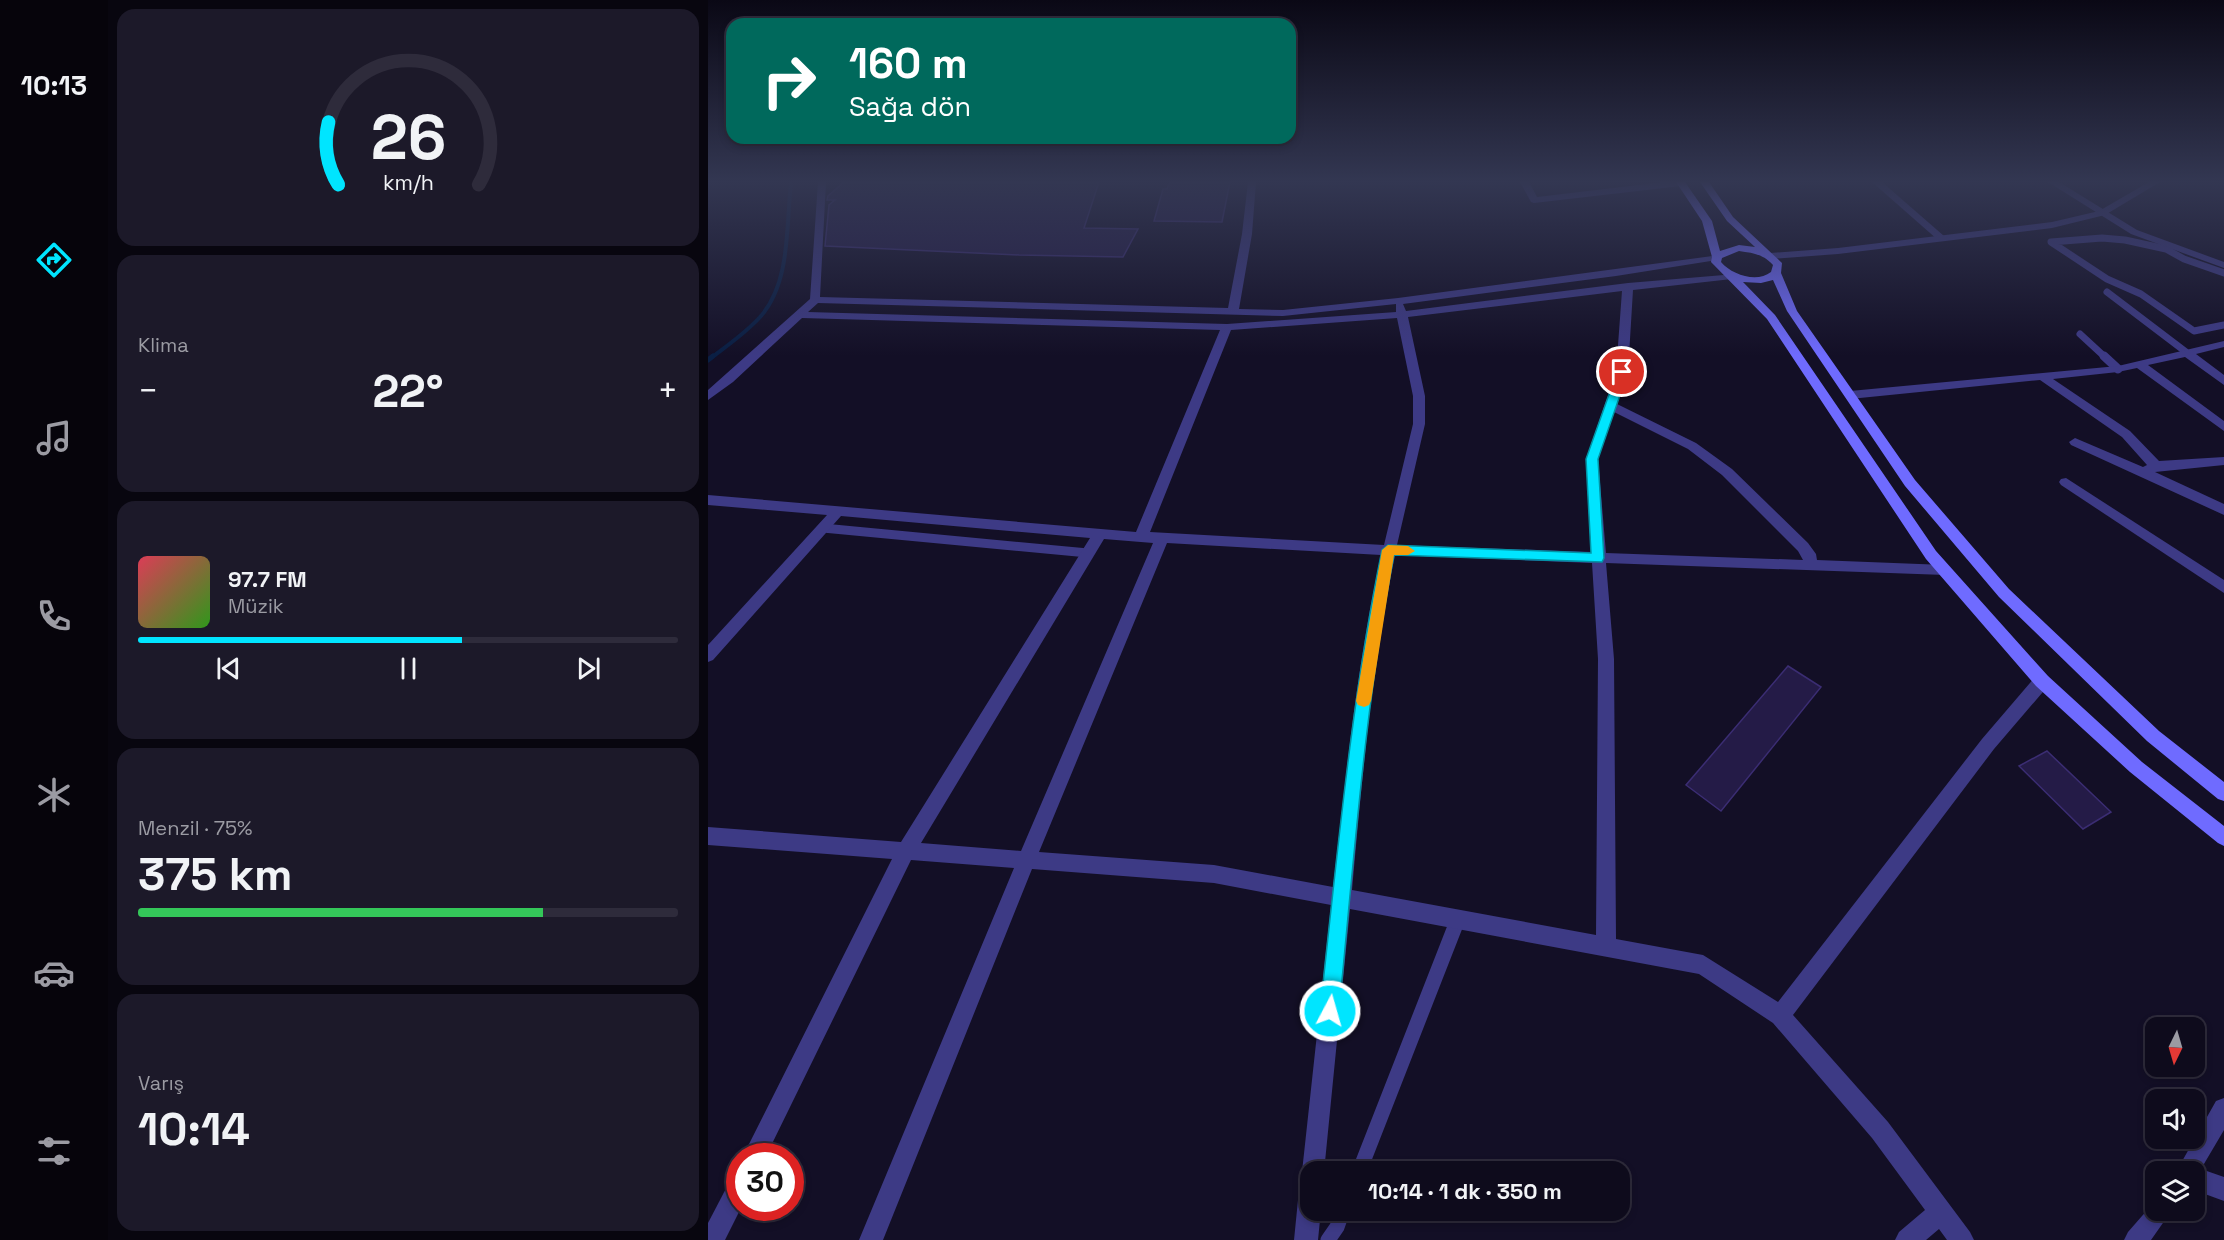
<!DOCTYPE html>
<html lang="tr">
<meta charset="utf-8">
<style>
:root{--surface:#0e0b1c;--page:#1c1929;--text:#f1f3f6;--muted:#9b9ba3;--line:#2e2b3b;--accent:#00e5ff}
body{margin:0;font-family:"Space Grotesk",sans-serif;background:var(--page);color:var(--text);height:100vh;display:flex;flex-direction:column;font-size:22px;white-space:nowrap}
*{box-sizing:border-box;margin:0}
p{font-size:20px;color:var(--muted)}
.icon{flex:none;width:33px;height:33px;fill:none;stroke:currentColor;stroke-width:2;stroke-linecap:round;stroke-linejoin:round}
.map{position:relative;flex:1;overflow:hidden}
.details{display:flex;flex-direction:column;gap:9px;padding:9px;background:#08060f;width:600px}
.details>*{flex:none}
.hud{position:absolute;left:18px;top:18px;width:570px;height:126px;border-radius:18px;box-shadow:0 3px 9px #0003,0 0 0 2px var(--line);background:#00695c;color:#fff;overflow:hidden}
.needle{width:39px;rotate:185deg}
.fabs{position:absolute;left:1437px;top:1017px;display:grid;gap:12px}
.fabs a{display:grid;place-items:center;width:60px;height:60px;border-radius:12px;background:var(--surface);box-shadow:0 3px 9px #0003,0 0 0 2px var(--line);font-size:30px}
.speed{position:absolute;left:18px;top:1143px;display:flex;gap:12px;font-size:30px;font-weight:700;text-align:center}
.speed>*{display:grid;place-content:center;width:78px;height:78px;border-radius:50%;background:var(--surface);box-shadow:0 3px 9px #0003,0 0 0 2px var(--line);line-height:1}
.speed .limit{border:9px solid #d22;background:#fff;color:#111}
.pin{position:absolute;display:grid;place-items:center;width:51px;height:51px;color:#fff;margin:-26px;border:3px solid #fff;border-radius:50%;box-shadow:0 2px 6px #0007}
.me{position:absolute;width:66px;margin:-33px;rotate:6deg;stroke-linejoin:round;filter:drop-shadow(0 0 4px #0008)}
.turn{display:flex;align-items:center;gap:21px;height:126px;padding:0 24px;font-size:27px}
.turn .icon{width:78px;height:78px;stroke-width:2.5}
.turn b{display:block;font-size:42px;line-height:51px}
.big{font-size:45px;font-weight:600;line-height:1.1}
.details .tile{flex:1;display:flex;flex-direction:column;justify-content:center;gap:9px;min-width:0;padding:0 21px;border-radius:18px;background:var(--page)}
.details .dial{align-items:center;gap:0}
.dial svg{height:156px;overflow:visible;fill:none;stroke:var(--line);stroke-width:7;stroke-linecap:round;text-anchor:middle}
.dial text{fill:var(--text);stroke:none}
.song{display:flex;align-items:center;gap:18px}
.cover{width:72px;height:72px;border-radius:9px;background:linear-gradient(135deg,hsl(350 70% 55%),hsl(110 70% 35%))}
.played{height:6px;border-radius:3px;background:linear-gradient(90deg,var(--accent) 60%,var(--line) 60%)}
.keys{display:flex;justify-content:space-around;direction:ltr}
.heat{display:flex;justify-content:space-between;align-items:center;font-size:33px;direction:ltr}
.charge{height:9px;border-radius:4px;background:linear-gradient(90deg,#34c759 75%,var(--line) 0)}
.trip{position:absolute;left:592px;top:1161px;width:330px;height:60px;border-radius:18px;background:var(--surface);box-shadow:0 3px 9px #0003,0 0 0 2px var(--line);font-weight:600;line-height:60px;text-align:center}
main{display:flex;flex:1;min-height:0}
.tabs{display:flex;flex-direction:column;width:108px;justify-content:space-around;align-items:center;background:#06040b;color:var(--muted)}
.tabs .icon{width:42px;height:42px}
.tabs .on{color:var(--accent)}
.tabs b{font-size:27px;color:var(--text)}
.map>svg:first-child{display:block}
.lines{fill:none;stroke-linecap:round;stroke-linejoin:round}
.stream-far1{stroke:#0a1f44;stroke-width:4}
.stream{stroke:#0a1f44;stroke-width:5}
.building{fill:#241b47;stroke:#3b2d73;stroke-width:1.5}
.service-far2{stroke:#3d3a85;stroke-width:7}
.service-far1{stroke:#3d3a85;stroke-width:9}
.service{stroke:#3d3a85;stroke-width:15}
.minor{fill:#3d3a85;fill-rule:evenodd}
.tertiary{fill:#3d3a85;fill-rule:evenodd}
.secondary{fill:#6f6bff;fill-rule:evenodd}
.route{fill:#00e5ff;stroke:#0095a6;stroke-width:1.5}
.slow{fill:#f59e0b}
</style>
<main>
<nav class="tabs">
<b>10:13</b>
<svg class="icon on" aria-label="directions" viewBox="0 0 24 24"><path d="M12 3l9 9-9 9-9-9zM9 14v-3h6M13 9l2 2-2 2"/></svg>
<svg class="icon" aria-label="music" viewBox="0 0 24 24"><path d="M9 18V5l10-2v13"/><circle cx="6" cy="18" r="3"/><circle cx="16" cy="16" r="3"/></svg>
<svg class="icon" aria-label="phone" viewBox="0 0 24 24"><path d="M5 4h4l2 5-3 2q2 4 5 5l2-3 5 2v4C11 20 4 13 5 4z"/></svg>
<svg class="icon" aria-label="climate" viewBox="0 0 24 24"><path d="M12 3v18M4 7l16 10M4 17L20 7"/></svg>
<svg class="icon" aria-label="car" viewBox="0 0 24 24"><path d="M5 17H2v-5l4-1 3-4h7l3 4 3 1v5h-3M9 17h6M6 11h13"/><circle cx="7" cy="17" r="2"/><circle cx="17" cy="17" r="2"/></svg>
<svg class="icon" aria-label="filters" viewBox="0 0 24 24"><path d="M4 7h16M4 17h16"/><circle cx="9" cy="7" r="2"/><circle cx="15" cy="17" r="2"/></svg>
</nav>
<section class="details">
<div class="tile dial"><svg viewBox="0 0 100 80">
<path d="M14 69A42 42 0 1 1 86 69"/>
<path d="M14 69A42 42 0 0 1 9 37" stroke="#00e5ff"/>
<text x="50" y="56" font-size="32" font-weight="700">26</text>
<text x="50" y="72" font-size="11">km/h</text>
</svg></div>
<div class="tile"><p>Klima</p>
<div class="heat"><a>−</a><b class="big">22°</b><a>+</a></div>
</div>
<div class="tile">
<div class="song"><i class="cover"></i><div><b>97.7 FM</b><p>Müzik</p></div></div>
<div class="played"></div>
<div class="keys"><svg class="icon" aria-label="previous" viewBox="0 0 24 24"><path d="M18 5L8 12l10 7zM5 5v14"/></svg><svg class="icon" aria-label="pause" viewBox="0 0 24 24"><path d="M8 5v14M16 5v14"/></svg><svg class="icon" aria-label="next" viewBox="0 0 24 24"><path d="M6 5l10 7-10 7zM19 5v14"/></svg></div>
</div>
<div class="tile"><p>Menzil · 75%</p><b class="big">375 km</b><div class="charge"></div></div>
<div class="tile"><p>Varış</p><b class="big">10:14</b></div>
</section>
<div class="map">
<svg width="1516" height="1240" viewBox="0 0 1516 1240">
<rect width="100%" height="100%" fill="#130f26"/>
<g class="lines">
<path class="stream-far1" d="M3 358C20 345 39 332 53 316 83 281 78 225 83 182"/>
<polyline class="stream" points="0,360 5,356"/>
</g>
<g class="building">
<polygon points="136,182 391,182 376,228 430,229 415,257 311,255 117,246 121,205 127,200 119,200 120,196"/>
<polygon points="462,182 522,182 514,222 446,221 455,189 459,189"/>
<polygon points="1080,666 1113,687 1013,811 978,785"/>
<polygon points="1339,751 1403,812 1375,829 1311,766"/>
</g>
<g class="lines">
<g class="service-far2">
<polyline points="1516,273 1476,259 1458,249 1417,240 1394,238 1343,242 1399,279 1433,294 1486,331 1516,325"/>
<polyline points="1399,292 1478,352"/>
<polyline points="1372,334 1398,358"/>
</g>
<g class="service-far1">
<polyline points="1396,356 1410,369"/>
<polyline points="115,528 380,553"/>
</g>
<g class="service">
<polyline points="651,1172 750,919"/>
<polyline points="620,1240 629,1227 635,1210"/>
</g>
<g class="minor">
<path d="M110 182H118L112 297 520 308 534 234 540 182H548L544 234 531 309 575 310 690 298 1012 255V259L1009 260 908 276 695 304 698 311 920 283 1028 274 1029 276 1024 279 925 290 920 372 909 404 988 443 1024 469 1100 543 1108 554 1109 560 1237 565 1244 570 1237 575 898 563 906 659 908 939 995 955 1070 1002 1274 739 1328 676 1334 674 1340 676 1342 681 1340 686 1286 749 1085 1015 1180 1122 1262 1232 1266 1240H1239L1231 1229 1218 1240H1187L1191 1232 1217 1210 1164 1138 1065 1023 991 974 642 909 616 1172H603V1210H613L610 1240H586L591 1190 595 1182 598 1181 594 1172 623 905 506 883 324 869 175 1240H151L306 868 203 860 58 1156H35L184 859 0 845V827L193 842 382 538 133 516 5 660 0 662V645L119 515 0 505V495L428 532 512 330 94 318 25 382 0 400V390L102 299ZM914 291 908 372 878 459 884 552 689 545 717 424V396L700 317ZM110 303 575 316 688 304V312L519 324 100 312ZM689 318 705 396V424L676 545 442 532 523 330ZM906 412 980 449 1014 475 1090 551 1095 560 898 553 890 459ZM396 539 445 543 313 851 213 843ZM459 543 673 555C649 664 638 776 625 887L506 865 331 852ZM687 555 884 563 890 659 888 935 644 890C654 778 664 666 687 555Z"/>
<polygon points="812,182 821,182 829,197 956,182 977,183 973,186 826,203 823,202"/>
<polygon points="1164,182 1174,182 1236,236 1236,240 1230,240"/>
<polygon points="1340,182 1351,182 1429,230 1516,262 1516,268 1423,234"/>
<polygon points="1516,341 1516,347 1488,354 1516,375 1516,385 1477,357 1440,365 1516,421 1516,431 1429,368 1410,372 1345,379 1422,431 1451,461 1516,457 1516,465 1447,472 1516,504 1516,515 1363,445 1361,442 1367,438 1435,467 1439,465 1414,437 1332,380 1142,399 1136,395 1142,391 1410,366"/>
<polygon points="1358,478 1516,580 1516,593 1353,485 1351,482 1353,479"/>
<polygon points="1516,1098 1516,1130 1493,1169 1516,1177 1516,1201 1486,1190 1486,1172 1468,1172 1508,1101"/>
<polygon points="32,1174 33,1208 17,1240 0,1240 0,1223 24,1177"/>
<polygon points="1448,1200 1448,1210 1464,1210 1443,1240 1416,1240 1420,1232"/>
</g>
<polygon class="tertiary" points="1441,182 1452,182 1397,215 1344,228 1130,254 1062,259 1057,256 1062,253 1130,248 1344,222 1391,211"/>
<path class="secondary" d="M968 182H977L1004 221 1012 251 1031 245 1047 247 1019 221 992 182H1001L1025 217 1074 263 1073 273 1089 311 1207 480 1301 589 1451 731 1516 782V801L1510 799 1439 741 1291 597 1197 486 1079 311 1065 280 1053 283 1035 282 1067 315 1228 551 1340 676 1434 762 1516 826V846L1510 843 1422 772 1328 686 1218 559 1059 319 1003 262 1004 257 994 221ZM1031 251C1045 253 1055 254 1065 265L1063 272C1049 283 1024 275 1013 262L1014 258Z"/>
</g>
<linearGradient id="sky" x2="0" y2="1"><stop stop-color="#0a0815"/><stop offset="0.51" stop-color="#333752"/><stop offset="1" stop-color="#333752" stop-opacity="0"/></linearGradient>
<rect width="1516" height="356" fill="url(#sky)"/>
<path class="route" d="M914 369 920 372 890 459 896 558 894 562 686 555C657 705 646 859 631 1011L628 1018 622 1021 615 1018 612 1011C629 857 643 702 674 550L680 545 883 553 878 459 909 372Z"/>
<polygon class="slow" points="680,545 700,546 707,551 700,555 686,555 663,701 661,705 656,707 650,705 648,701 674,550"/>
</svg>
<div class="fabs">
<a><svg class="needle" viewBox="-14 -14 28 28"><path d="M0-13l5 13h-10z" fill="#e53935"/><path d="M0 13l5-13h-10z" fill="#9b9ba3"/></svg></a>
<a><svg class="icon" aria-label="sound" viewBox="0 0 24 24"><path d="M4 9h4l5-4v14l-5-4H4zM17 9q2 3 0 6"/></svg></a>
<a><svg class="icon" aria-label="layers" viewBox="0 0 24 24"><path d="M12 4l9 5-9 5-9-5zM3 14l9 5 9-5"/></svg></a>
</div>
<div class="speed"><div class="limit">30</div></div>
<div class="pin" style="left:914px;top:372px;background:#d93025"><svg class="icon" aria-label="arrive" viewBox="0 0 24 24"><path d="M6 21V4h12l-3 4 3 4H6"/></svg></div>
<svg class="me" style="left:622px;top:1011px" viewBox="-20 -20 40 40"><circle r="17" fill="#00e5ff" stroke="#fff" stroke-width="3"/><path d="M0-11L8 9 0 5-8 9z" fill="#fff"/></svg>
<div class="trip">10:14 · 1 dk · 350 m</div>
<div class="hud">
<div class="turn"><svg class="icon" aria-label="right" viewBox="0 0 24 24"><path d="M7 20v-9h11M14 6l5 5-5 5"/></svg><div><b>160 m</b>Sağa dön</div></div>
</div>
</div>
</main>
